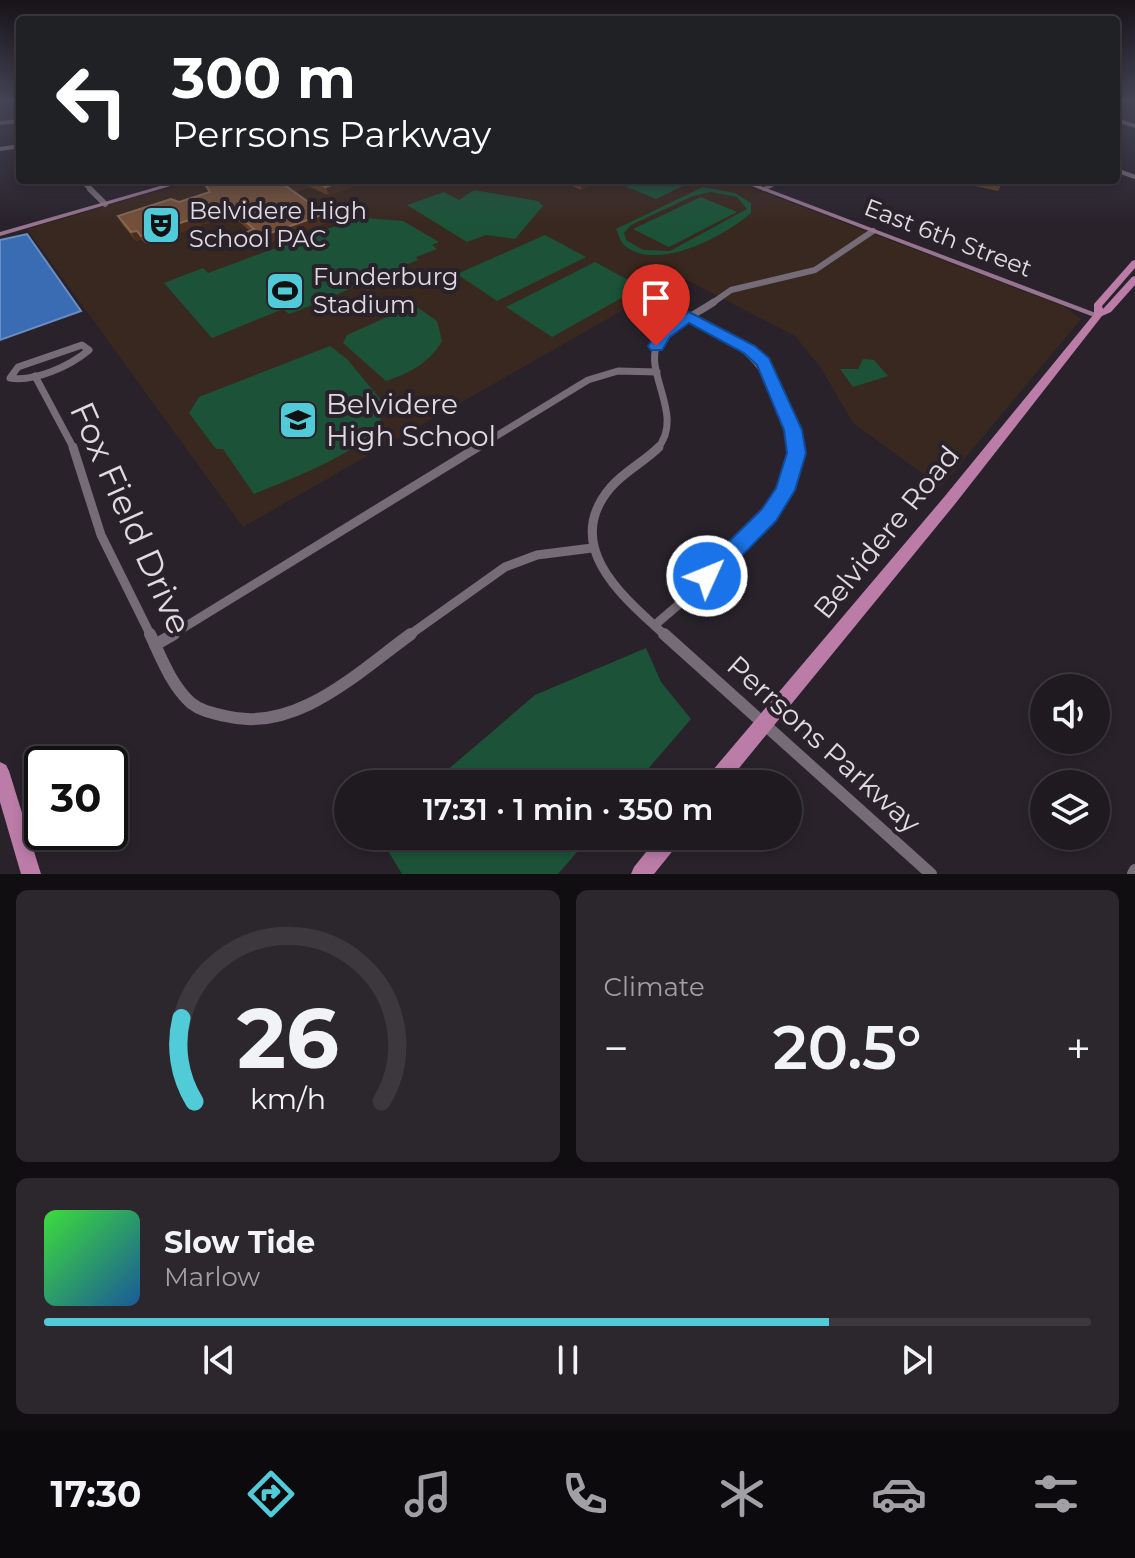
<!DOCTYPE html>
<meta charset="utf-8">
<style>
:root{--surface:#1f1a20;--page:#2c272d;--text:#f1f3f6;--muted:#a1a1a5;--line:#3c383e;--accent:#52cbd9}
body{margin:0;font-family:Montserrat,sans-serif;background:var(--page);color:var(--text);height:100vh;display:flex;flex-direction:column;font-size:30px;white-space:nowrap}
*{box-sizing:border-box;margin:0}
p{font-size:26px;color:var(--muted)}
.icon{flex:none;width:44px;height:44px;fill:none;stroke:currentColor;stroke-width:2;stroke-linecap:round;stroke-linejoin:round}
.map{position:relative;height:874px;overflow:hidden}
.sheet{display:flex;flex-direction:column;gap:16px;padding:16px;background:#110e12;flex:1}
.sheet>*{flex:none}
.guide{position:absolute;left:16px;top:16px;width:1104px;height:168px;border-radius:8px;box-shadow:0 4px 12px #0003,0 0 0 2px var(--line);background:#202124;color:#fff;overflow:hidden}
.tools{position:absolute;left:1030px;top:674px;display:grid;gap:16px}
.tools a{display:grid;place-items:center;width:80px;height:80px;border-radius:50%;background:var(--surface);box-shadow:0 4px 12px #0003,0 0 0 2px var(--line);font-size:40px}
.speed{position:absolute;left:24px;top:746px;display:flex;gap:16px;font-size:40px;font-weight:700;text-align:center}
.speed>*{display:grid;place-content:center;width:104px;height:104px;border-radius:50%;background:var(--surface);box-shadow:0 4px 12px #0003,0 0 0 2px var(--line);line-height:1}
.speed .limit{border:4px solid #111;border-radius:12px;background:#fff;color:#111}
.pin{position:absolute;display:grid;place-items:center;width:68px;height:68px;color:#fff;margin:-82px -34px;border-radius:50% 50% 50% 0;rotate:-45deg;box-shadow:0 0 8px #0007}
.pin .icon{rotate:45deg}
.me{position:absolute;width:88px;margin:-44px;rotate:46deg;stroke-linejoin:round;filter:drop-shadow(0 0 6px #0008)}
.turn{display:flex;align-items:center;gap:28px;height:168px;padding:0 24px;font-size:36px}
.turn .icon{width:104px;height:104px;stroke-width:2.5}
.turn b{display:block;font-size:56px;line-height:68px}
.big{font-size:60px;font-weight:600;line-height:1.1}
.sheet .tile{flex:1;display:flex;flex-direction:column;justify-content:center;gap:12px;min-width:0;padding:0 28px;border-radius:12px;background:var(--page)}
.sheet .dial{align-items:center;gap:0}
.dial svg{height:208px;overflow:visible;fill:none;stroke:var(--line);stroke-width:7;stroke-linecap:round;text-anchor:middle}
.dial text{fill:var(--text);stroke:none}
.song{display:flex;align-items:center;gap:24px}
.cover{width:96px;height:96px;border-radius:12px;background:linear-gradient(135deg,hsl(120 70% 55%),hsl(210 70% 35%))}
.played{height:8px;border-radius:4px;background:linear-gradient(90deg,var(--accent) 75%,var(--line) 75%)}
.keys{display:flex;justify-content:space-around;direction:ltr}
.heat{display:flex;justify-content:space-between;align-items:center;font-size:44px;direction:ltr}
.sheet .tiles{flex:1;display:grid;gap:16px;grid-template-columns:1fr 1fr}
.tile:last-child{grid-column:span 2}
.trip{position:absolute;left:334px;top:770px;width:468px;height:80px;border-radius:40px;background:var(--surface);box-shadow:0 4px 12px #0003,0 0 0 2px var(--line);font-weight:600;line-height:80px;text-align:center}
.tab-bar{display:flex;height:128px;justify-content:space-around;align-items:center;background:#0c0a0d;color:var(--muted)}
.tab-bar .icon{width:56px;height:56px}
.tab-bar .current{color:var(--accent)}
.tab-bar b{font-size:36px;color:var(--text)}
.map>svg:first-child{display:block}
.education{fill:#39281f}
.green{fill:#1c5338;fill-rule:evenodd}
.water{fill:#3a6cb3;stroke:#6c8dc1;stroke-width:2}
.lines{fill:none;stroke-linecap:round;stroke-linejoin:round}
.street-far4{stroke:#756c77;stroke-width:4}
.street-far3{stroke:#756c77;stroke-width:6}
.street-far2{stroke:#756c77;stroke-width:7}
.street-far1{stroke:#756c77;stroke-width:9}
.street{stroke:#756c77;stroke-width:12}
.secondary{fill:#987490;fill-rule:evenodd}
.primary{fill:#bb7ca8;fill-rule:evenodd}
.wall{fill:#674023}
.shaded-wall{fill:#492d1e}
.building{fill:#745038;stroke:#856652;stroke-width:2}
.route{fill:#1a73e8;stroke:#114b97;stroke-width:2}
.labels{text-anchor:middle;stroke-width:8;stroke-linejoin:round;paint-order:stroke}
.far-poi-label{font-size:24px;fill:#e0dbe1;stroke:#29222b;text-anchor:start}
.far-street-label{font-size:24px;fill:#e0dbe1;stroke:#29222b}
.poi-label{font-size:28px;fill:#e0dbe1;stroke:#29222b;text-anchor:start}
.street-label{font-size:28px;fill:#e0dbe1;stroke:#29222b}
.near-street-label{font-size:34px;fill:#e0dbe1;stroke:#29222b}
</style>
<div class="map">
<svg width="1135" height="874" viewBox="0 0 1135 874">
<rect width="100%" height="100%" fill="#29222b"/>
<polygon class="education" points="196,180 732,180 1065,307 1081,319 941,487 853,423 821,368 795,336 681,277 243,527 27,229"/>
<g class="green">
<polygon points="637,180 695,180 656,199 625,186"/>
<path d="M703 187 735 193 751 203V213C725 236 656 273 624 245 619 240 619 234 616 229ZM711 192 737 197 747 209 670 251 643 250 626 240 624 233 631 225 693 196Z"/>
<polygon points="474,190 538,201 543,206 515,239 486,235 467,242 407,205 444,192 459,200"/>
<polygon points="701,197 737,212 669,247 633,229"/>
<polygon points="367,218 403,221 439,242 432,245 437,249 416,257 418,260 300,310 289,314 283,309 212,338 164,283 203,268 208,273 349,221"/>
<polygon points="545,235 586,257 497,301 457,274"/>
<polygon points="595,262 641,287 552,337 506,307"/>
<path d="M414 305 437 321 442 341C430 362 410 373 386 381L343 343 347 335Z"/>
<path d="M330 346 347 359 381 400C381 405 382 413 381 418 372 450 283 482 254 494L223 449H216L189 413 199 397Z"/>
<polygon points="863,359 874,360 888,376 853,387 840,369 858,369"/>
<polygon points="646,648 661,682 691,719 635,784 431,784 535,695"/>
<polygon points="379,836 591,836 558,874 402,874"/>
</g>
<polygon class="water" points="27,234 81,311 0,340 0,240"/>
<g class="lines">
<g class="street-far4">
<polyline points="0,123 20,121"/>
<polyline points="0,149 20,146"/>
<polyline points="1116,170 1135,177"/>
<polyline points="81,180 92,191"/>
<polyline points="764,189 782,180"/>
</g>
<g class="street-far3">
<polyline points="90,189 105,204"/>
<polyline points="711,304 731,290 815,270 873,231"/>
</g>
<g class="street-far2">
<path d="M689 317C738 342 760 354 783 406 789 421 795 434 796 449"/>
<path d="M82 345 89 350C70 366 35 382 10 378L18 367Z"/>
<polyline points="35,376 74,449"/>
<polyline points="475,449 588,380 618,371 657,372"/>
<path d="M657 449C688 414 636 366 662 337 675 323 698 313 714 302"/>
</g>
<g class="street-far1">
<polyline points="73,447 101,535 151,636"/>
<path d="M659 447C644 462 625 471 611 487 560 546 624 598 666 636"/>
<path d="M655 625C703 582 795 518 796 447"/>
<polyline points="170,636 478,447"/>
<polyline points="408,636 505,567 537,555 592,548"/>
</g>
<g class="street">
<path d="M150 634C161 657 171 685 191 703 201 711 213 713 225 716 296 734 358 672 411 634"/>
<polyline points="664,634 931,874"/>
<polyline points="155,645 174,634"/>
<polyline points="1133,874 1135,870"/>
</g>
<g class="secondary">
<polygon points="1116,118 1135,124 1135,128 1116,122"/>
<polygon points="181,180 191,180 0,236 0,232"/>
<polygon points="736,180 745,180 1101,315 1097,318 1094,317"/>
</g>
<g class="primary">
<polygon points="1135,260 1135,268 1102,306 1103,309 1132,277 1135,276 1135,285 1111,312 1102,316 955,504 726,784 705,784 707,777 945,496 1094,314 1094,304 1132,261"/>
<polygon points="0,762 6,765 9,771 41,874 21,874 0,802"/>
<polygon points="659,836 682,836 679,843 654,874 631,874 634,867"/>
</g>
</g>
<g class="wall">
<polygon points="224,180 357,180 358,185 328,195 310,187 295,192 325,214 328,222 253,248 246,242 243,234 250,231 231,215 146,244 141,239 136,241 122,224 118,216 179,202 209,193 206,186"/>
<polygon points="558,180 601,180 581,190"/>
<polygon points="972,180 1004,180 998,191 970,185"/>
</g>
<g class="shaded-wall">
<polygon points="308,180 310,187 289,194 286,186"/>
<polygon points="347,180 357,180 358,185 328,195 326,187"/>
<polygon points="581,180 601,180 581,190"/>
<polygon points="228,207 231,215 146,244 141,236"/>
<polygon points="325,214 328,222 253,248 250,240"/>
<polygon points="137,231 141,239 136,241 131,232"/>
</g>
<g class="building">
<polygon points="224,180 306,180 286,186 325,214 250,240 243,234 254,229 228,207 141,236 137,231 131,232 118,216 171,199 179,202 210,192 206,186"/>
<polygon points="309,180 347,180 326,187"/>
</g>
<linearGradient id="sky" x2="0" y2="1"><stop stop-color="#171318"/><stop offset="0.45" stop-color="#434455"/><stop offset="1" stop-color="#434455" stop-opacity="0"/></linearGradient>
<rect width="1135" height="224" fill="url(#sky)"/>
<polygon class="route" points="689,312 755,346 769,358 802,430 806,453 795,490 776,521 715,583 707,586 700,583 696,576 700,570 762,509 776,488 787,453 784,430 757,365 744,353 689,323 670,337 662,350 651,350 648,346 659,330"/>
<defs>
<symbol id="theatre-square" viewBox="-11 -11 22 22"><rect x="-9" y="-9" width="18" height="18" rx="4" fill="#52cbd9" stroke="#29222b"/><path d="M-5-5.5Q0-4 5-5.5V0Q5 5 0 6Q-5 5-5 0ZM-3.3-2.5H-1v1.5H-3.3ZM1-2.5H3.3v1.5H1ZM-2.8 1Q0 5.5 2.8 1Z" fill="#111"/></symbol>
<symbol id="stadium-square" viewBox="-11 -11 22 22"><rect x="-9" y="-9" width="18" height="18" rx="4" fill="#52cbd9" stroke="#29222b"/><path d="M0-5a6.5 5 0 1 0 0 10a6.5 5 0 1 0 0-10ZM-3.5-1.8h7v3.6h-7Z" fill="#111"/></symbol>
<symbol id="school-square" viewBox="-11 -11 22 22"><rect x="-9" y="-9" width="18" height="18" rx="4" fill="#52cbd9" stroke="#29222b"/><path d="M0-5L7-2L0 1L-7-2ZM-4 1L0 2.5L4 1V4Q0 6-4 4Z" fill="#111"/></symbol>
</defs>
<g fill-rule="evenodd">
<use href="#theatre-square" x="139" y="203" width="44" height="44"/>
<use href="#stadium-square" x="263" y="269" width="44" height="44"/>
<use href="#school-square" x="276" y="398" width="44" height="44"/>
</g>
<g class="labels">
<g class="far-poi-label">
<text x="189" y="219">Belvidere High<tspan x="189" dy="28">School PAC</tspan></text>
<text x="313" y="285">Funderburg<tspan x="313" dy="28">Stadium</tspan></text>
</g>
<g class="far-street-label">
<text transform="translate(948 238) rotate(21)" y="8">East 6th Street</text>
</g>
<g class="poi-label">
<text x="326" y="414">Belvidere<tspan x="326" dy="32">High School</tspan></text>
</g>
<g class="street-label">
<text transform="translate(886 532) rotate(-51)" y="10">Belvidere Road</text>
<text transform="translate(824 744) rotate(42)" y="10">Perrsons Parkway</text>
</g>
<g class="near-street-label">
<text transform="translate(131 518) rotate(66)" y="12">Fox Field Drive</text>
</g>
</g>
</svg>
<div class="tools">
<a><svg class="icon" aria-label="sound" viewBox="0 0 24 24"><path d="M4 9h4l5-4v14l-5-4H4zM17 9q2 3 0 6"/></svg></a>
<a><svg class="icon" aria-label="layers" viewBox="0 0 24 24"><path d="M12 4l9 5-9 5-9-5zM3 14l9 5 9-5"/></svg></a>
</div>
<div class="speed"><div class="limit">30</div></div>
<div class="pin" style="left:656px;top:346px;background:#d93025"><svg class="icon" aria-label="arrive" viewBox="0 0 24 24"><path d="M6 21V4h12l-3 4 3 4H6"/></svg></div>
<svg class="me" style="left:707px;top:576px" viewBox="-20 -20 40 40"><circle r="17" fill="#1a73e8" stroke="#fff" stroke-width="3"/><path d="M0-11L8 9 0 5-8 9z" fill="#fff"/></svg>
<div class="trip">17:31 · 1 min · 350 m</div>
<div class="guide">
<div class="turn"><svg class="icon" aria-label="left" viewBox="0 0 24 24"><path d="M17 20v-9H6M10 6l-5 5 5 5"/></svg><div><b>300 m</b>Perrsons Parkway</div></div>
</div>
</div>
<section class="sheet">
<div class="tiles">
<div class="tile dial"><svg viewBox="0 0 100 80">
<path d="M14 69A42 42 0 1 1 86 69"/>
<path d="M14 69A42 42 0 0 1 9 37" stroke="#52cbd9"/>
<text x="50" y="56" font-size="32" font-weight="700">26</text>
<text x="50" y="72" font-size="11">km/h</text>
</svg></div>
<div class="tile"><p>Climate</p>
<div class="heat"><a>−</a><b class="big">20.5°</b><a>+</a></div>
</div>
<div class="tile">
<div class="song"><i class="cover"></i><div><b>Slow Tide</b><p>Marlow</p></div></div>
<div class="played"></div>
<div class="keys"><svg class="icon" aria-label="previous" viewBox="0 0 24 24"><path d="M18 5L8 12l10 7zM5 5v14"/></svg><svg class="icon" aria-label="pause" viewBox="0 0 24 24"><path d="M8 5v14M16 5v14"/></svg><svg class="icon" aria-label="next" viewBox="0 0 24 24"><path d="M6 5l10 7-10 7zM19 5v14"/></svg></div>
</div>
</div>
</section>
<nav class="tab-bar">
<b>17:30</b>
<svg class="icon current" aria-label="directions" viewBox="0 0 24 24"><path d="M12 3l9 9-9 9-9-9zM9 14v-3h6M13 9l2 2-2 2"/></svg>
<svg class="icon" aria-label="music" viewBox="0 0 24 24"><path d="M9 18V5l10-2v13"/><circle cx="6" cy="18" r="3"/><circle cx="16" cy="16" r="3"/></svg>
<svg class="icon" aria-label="phone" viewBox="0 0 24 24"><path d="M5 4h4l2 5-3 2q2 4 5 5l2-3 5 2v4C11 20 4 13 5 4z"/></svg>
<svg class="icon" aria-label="climate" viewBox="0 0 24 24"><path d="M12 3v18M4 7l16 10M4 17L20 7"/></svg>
<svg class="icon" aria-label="car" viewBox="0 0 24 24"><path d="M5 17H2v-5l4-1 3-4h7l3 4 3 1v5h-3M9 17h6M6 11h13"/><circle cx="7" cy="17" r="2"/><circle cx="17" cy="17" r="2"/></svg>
<svg class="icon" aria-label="filters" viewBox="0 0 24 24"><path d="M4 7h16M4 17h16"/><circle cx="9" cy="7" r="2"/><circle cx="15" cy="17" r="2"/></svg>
</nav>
